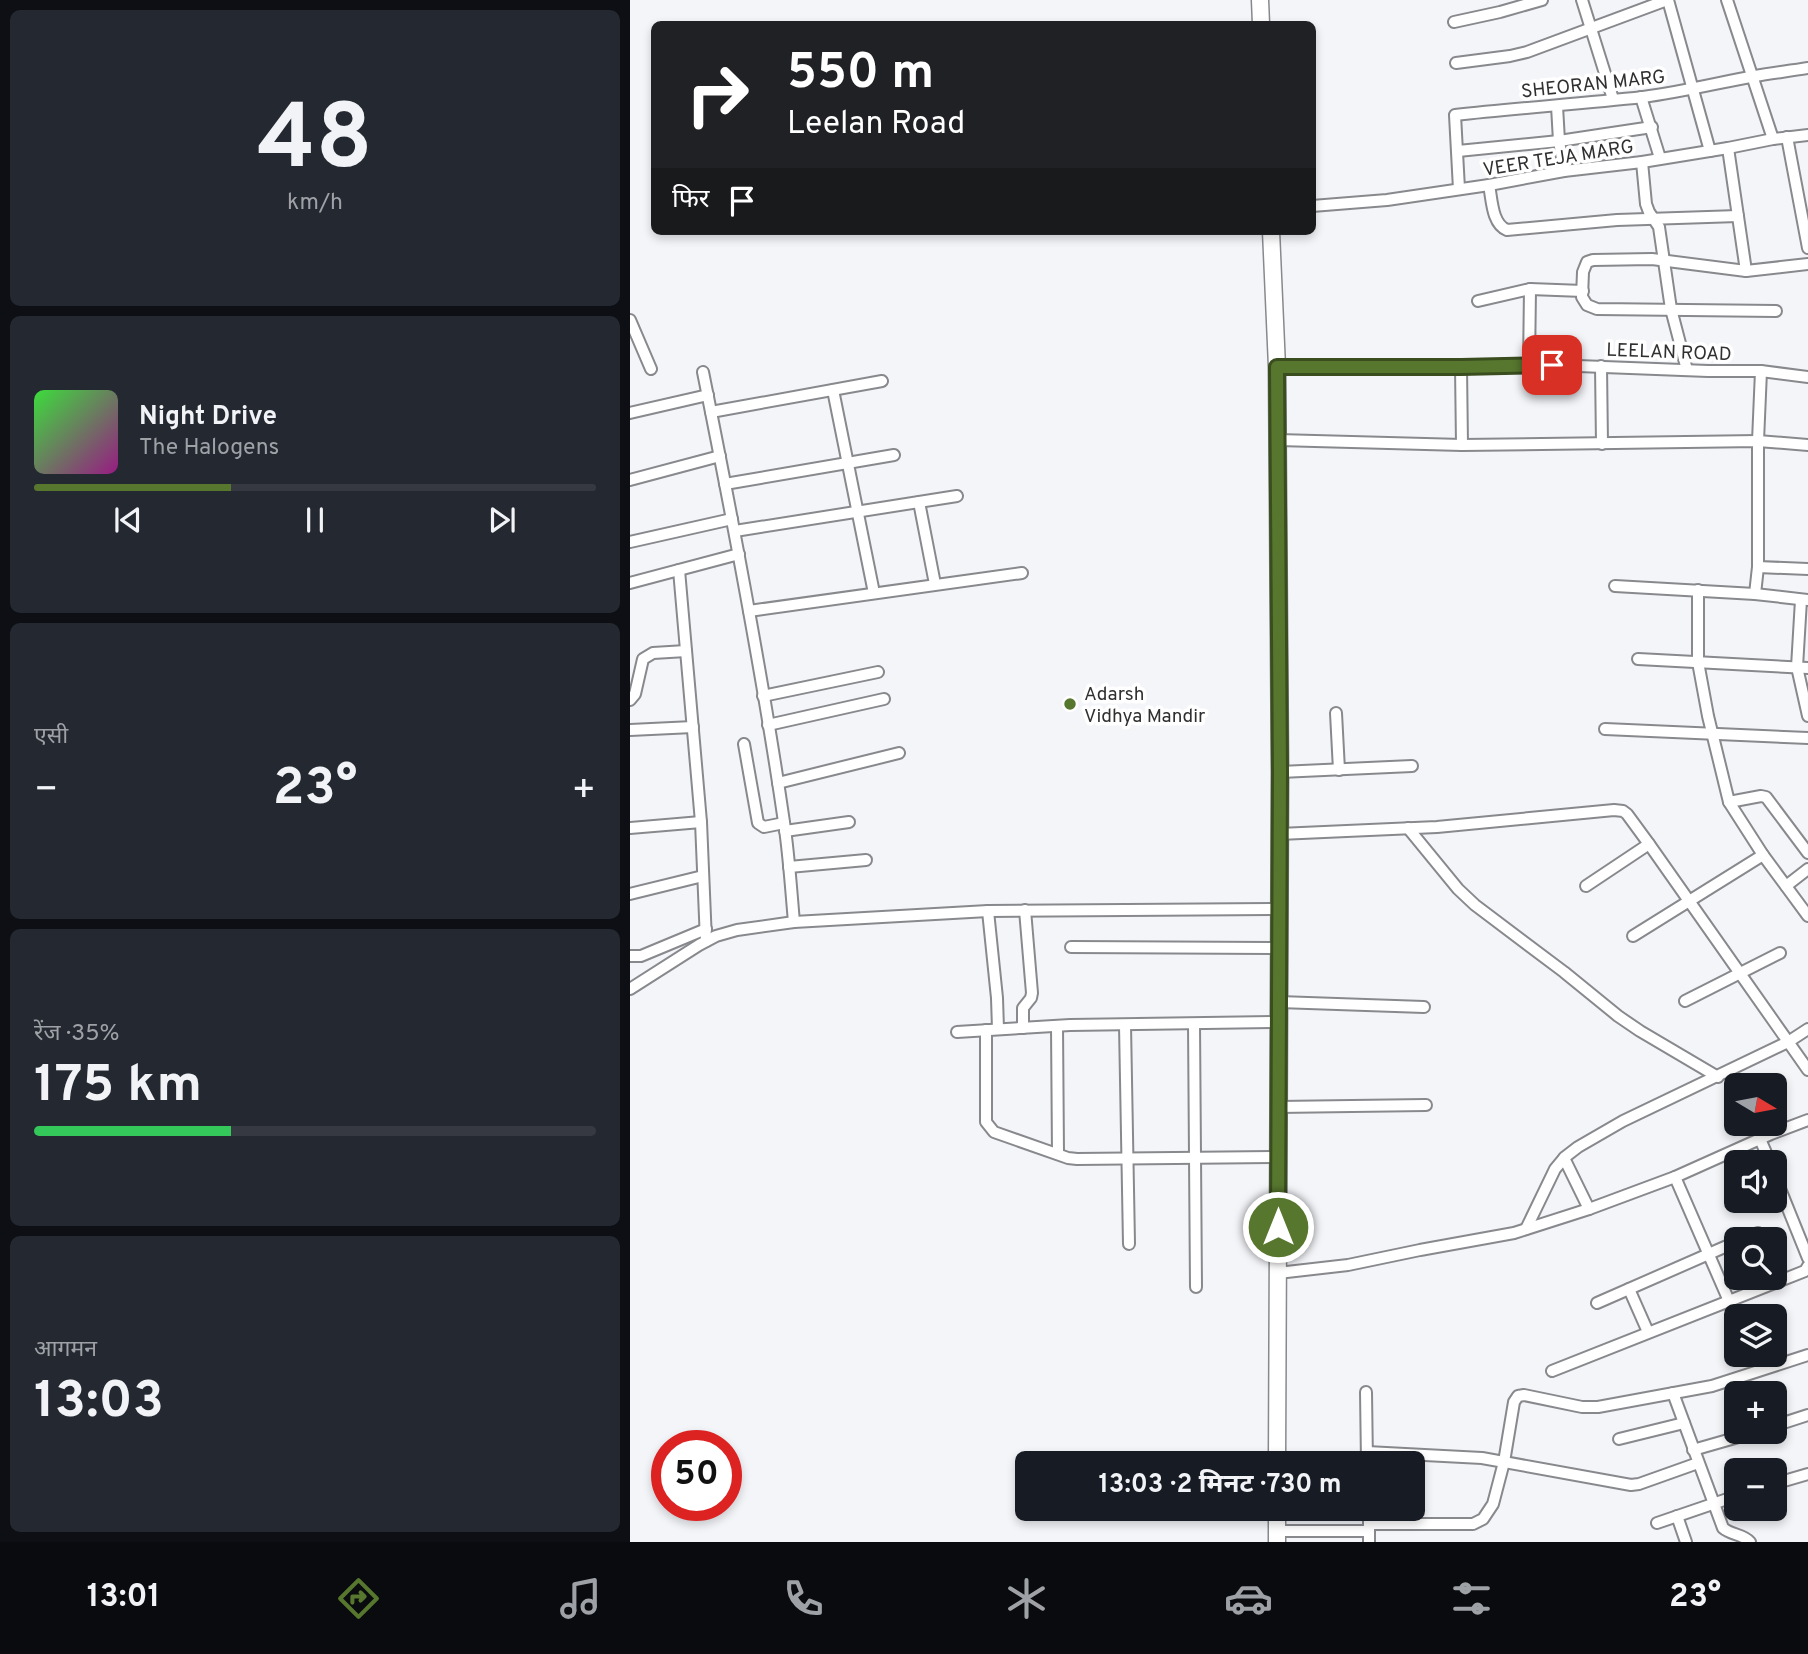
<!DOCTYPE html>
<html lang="hi">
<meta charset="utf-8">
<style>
:root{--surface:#171b24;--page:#242831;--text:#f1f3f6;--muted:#9ea1a6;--line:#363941;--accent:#57772e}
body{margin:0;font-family:Overpass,"Noto Sans Devanagari",sans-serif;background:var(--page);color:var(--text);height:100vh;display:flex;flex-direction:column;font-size:26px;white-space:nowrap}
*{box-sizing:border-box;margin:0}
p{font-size:23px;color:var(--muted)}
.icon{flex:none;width:38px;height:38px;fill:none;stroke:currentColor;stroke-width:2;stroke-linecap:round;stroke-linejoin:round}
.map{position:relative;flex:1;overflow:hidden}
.drawer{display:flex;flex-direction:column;gap:10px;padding:10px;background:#0d0f14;width:630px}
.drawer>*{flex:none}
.guide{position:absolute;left:21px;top:21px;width:665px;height:214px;border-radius:10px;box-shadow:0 4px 10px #0003;background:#202124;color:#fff;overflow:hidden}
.needle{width:46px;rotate:100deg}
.fabs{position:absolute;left:1094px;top:1073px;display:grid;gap:14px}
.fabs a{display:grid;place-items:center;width:63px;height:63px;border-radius:10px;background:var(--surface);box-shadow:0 4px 10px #0003;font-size:35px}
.speed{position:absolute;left:21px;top:1430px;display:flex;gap:14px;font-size:35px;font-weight:700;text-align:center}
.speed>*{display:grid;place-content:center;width:91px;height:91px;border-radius:50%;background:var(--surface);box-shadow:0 4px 10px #0003;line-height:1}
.speed .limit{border:10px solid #d22;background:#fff;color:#111}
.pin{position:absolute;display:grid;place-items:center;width:60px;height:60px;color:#fff;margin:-30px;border-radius:14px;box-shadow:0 4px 10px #0006}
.me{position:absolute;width:77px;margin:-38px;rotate:0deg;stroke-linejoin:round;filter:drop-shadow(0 0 5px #0008)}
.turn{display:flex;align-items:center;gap:24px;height:147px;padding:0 21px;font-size:32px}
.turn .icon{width:91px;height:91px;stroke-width:2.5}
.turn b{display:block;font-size:49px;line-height:60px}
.then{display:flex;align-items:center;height:66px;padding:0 21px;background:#0003;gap:14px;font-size:26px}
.big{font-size:52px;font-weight:700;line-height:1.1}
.drawer .card{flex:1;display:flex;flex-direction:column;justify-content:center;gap:10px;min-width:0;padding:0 24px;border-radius:10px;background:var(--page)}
.drawer .dial{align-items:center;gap:0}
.dial b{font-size:91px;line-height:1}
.song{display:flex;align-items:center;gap:21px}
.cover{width:84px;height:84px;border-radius:10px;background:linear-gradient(135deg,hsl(120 70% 55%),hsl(310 70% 35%))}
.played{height:7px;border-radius:4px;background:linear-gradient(90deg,var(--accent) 35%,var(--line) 35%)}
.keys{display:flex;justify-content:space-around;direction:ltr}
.heat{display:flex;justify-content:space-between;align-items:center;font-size:38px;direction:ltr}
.charge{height:10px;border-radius:5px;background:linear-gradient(90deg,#34c759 35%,var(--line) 0)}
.trip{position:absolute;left:385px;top:1451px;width:410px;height:70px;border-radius:10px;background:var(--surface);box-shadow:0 4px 10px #0003;font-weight:700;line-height:70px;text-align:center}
.tabs{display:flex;height:112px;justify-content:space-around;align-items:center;background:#090b0e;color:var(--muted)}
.tabs .icon{width:49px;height:49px}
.tabs .on{color:var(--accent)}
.tabs b{font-size:32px;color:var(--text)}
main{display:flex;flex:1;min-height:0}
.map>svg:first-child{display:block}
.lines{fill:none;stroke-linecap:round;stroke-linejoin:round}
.street-casing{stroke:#88898d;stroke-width:14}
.secondary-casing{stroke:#88898d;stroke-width:19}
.street{stroke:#fff;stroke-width:10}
.secondary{stroke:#fff;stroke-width:16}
.route-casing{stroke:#394d1e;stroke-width:18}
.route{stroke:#57772e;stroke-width:12}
.poi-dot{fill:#57772e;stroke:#fff;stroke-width:2.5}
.labels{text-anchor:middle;stroke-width:7;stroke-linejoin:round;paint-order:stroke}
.street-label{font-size:19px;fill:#303032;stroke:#fff}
.poi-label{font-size:19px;fill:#303032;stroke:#fff;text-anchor:start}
</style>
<main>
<section class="drawer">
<div class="card dial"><b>48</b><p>km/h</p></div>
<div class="card">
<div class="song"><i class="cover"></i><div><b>Night Drive</b><p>The Halogens</p></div></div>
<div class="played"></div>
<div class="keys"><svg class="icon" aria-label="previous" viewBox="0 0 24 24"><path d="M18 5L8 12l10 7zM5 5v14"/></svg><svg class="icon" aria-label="pause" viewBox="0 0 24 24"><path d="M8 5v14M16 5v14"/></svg><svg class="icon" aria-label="next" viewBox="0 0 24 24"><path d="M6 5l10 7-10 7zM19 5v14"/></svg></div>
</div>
<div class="card"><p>एसी</p>
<div class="heat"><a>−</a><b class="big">23°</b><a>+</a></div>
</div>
<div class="card"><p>रेंज · 35%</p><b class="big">175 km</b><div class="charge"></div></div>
<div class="card"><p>आगमन</p><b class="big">13:03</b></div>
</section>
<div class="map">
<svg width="1178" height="1542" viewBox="0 0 1178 1542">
<rect width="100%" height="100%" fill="#f4f5f9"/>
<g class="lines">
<defs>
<g id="street">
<polyline points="952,0 983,99"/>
<polyline points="1038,0 1080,151"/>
<polyline points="1097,0 1143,139"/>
<polyline points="824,22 870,12 912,0"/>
<polyline points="826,63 880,56 897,52 1037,0"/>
<polyline points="1011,97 1030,158"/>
<polyline points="927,106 929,141 934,171"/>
<polyline points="1157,137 1178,248"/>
<polyline points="1098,148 1116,271 1178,264"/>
<polyline points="828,151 929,141 1022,127"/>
<polyline points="1012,162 1016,204 1019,212 1029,227 1041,309 1057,370"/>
<path d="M859 185C862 200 862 224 877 230L987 220 1108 216"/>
<path d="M829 189 825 115C887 108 950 104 1013 97 1051 92 1087 83 1125 76 1142 73 1160 71 1178 68"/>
<polyline points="682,206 757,200 859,185 934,171 1012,162 1098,148 1143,139 1178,135"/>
<polyline points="1116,271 1022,259 963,260 957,262 953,272 952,297 957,305 967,309 1146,311"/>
<polyline points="848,301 900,289 953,291"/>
<polyline points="0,320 21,369"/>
<polyline points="899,365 900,289"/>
<polyline points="971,366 972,444"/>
<polyline points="647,367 831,367 922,365 1078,371 1131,371 1178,377"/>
<polyline points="831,367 832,445"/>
<path d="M73 372C103 521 132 671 154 822 159 855 161 889 164 922"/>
<polyline points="203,390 244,593"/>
<polyline points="81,412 252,381"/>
<polyline points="0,413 78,395"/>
<polyline points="648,440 832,445 1128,441 1178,445"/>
<polyline points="0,480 90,456"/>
<polyline points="95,484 264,455"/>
<polyline points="289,502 305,584"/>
<polyline points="105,531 327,496"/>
<polyline points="0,542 102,519"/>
<polyline points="1128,567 1178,569"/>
<polyline points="49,570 71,822 76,941"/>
<polyline points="0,583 109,554"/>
<polyline points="985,586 1125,594 1178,600"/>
<polyline points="1068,590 1068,662 1078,716 1099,802 1133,855 1178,916"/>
<polyline points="1125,594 1128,567 1128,441 1131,371"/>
<polyline points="1171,600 1167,667 1178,716"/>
<polyline points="119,611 392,573"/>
<polyline points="1008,659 1178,668"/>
<polyline points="133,696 248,672"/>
<polyline points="0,700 5,694 13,659 23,653 56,651"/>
<polyline points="706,713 709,770"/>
<polyline points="138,725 254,699"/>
<polyline points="975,729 1178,738"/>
<polyline points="0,730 63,727"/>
<polyline points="114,744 128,823 134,827 154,823"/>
<polyline points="650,772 782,766"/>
<polyline points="148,783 269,753"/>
<polyline points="1099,802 1131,796 1136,797 1178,853"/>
<polyline points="0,828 71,822"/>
<polyline points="778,828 828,889 845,905 934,972 988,1016 1010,1031 1088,1077"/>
<polyline points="155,831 219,822"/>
<polyline points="649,834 807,827 984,810 993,811 997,814 1019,844 1178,1070"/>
<polyline points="159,867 236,860"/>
<polyline points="956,886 1019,844"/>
<polyline points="1156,886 1178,869"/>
<polyline points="0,894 73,876"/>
<polyline points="358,911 367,998 368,1029"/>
<polyline points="1003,936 1133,855"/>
<polyline points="441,947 649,948"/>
<polyline points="0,956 11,956 76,929"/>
<polyline points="0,989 69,945 86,936 107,930 164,922 358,911 649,909"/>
<polyline points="1055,1001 1150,953"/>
<polyline points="649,1002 794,1007"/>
<polyline points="564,1024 566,1287"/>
<polyline points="495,1025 499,1244"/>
<polyline points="427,1026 428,1154"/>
<polyline points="393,1028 393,1008 401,998 402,993 395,910"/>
<polyline points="356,1030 356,1122 364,1132 438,1158 447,1159 648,1157"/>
<polyline points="327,1032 440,1025 649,1022"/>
<polyline points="648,1107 796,1105"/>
<polyline points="1130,1139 1140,1162"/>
<polyline points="934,1158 959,1209"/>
<polyline points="1144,1174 1178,1258"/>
<polyline points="1045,1177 1099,1301"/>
<polyline points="896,1229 925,1169 935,1157 948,1147 993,1121 1158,1042 1178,1029"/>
<polyline points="1114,1239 1128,1233"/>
<polyline points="648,1273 718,1265 790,1250 884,1233 959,1209 1045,1177 1141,1134 1178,1120"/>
<polyline points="999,1289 1018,1332"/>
<polyline points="967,1303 1106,1242"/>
<polyline points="922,1371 1175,1271 1178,1266"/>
<polyline points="736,1392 737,1463"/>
<path d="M1043 1393 1093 1528C1101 1535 1113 1534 1120 1542"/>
<polyline points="1144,1426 1178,1415"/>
<polyline points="989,1439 1054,1423"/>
<polyline points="1063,1450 1126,1432"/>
<polyline points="737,1452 852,1458 1001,1485 1009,1484 1068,1463"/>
<polyline points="1144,1484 1178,1474"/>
<polyline points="739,1508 739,1542"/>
<polyline points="1047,1516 1056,1542"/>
<polyline points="1027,1523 1106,1496"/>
<polyline points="739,1524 843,1524 853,1519 863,1504 874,1462 884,1402 888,1396 894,1395 952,1407 968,1407 1082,1386 1178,1355"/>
<polyline points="647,1531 739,1531"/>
</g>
<g id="secondary">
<polyline points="630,0 631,24"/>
<polyline points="641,231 647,367 650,772 647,1463"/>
<polyline points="647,1542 647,1508"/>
</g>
</defs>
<use href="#street" class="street-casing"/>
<use href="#secondary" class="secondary-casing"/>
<use href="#street" class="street"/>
<use href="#secondary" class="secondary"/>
</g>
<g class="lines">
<defs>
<polyline id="route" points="648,1227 650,772 647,367 831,367 922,365"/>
</defs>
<use href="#route" class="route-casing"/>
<use href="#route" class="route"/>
</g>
<circle class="poi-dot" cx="440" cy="704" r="7"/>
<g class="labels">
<g class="street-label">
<text transform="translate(963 83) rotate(-6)" y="7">SHEORAN MARG</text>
<text transform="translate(928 157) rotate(-9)" y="7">VEER TEJA MARG</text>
<text transform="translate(1039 351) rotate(2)" y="7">LEELAN ROAD</text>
</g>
<g class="poi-label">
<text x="454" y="700">Adarsh<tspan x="454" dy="22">Vidhya Mandir</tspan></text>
</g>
</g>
</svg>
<div class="fabs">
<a><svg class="needle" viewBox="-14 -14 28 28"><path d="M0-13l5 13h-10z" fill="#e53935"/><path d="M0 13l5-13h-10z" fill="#9ea1a6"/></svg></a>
<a><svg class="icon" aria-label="sound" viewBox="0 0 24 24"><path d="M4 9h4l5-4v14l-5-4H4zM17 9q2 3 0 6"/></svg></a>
<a><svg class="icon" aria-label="search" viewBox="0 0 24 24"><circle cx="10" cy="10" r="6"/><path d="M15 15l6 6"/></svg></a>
<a><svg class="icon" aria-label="layers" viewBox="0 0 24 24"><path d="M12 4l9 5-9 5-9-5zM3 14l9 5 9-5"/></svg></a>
<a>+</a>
<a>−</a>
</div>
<div class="speed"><div class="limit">50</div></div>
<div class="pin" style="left:922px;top:365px;background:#d93025"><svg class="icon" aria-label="arrive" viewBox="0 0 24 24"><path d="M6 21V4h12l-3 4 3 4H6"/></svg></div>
<svg class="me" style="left:648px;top:1227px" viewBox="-20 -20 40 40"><circle r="17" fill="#57772e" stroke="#fff" stroke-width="3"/><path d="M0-11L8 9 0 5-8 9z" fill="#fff"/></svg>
<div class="trip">13:03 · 2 मिनट · 730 m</div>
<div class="guide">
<div class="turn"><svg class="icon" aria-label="right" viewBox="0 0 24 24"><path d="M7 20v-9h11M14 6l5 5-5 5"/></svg><div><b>550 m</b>Leelan Road</div></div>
<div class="then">फिर<svg class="icon" aria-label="arrive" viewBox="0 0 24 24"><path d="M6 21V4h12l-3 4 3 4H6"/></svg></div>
</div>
</div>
</main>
<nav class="tabs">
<b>13:01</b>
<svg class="icon on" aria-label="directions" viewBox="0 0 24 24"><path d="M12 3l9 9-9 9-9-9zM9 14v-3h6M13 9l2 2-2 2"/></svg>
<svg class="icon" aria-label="music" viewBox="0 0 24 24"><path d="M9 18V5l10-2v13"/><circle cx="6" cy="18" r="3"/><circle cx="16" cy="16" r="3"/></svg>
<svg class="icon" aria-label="phone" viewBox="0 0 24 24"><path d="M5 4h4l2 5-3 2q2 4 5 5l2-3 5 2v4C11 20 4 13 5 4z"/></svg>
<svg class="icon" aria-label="climate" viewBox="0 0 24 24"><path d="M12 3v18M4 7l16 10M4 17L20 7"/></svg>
<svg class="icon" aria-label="car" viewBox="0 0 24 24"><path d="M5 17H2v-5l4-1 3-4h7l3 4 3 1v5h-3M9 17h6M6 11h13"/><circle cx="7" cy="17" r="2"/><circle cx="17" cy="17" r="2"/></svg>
<svg class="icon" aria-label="filters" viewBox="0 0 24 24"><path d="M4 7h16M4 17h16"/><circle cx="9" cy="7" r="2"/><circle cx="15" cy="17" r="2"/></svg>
<b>23°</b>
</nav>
